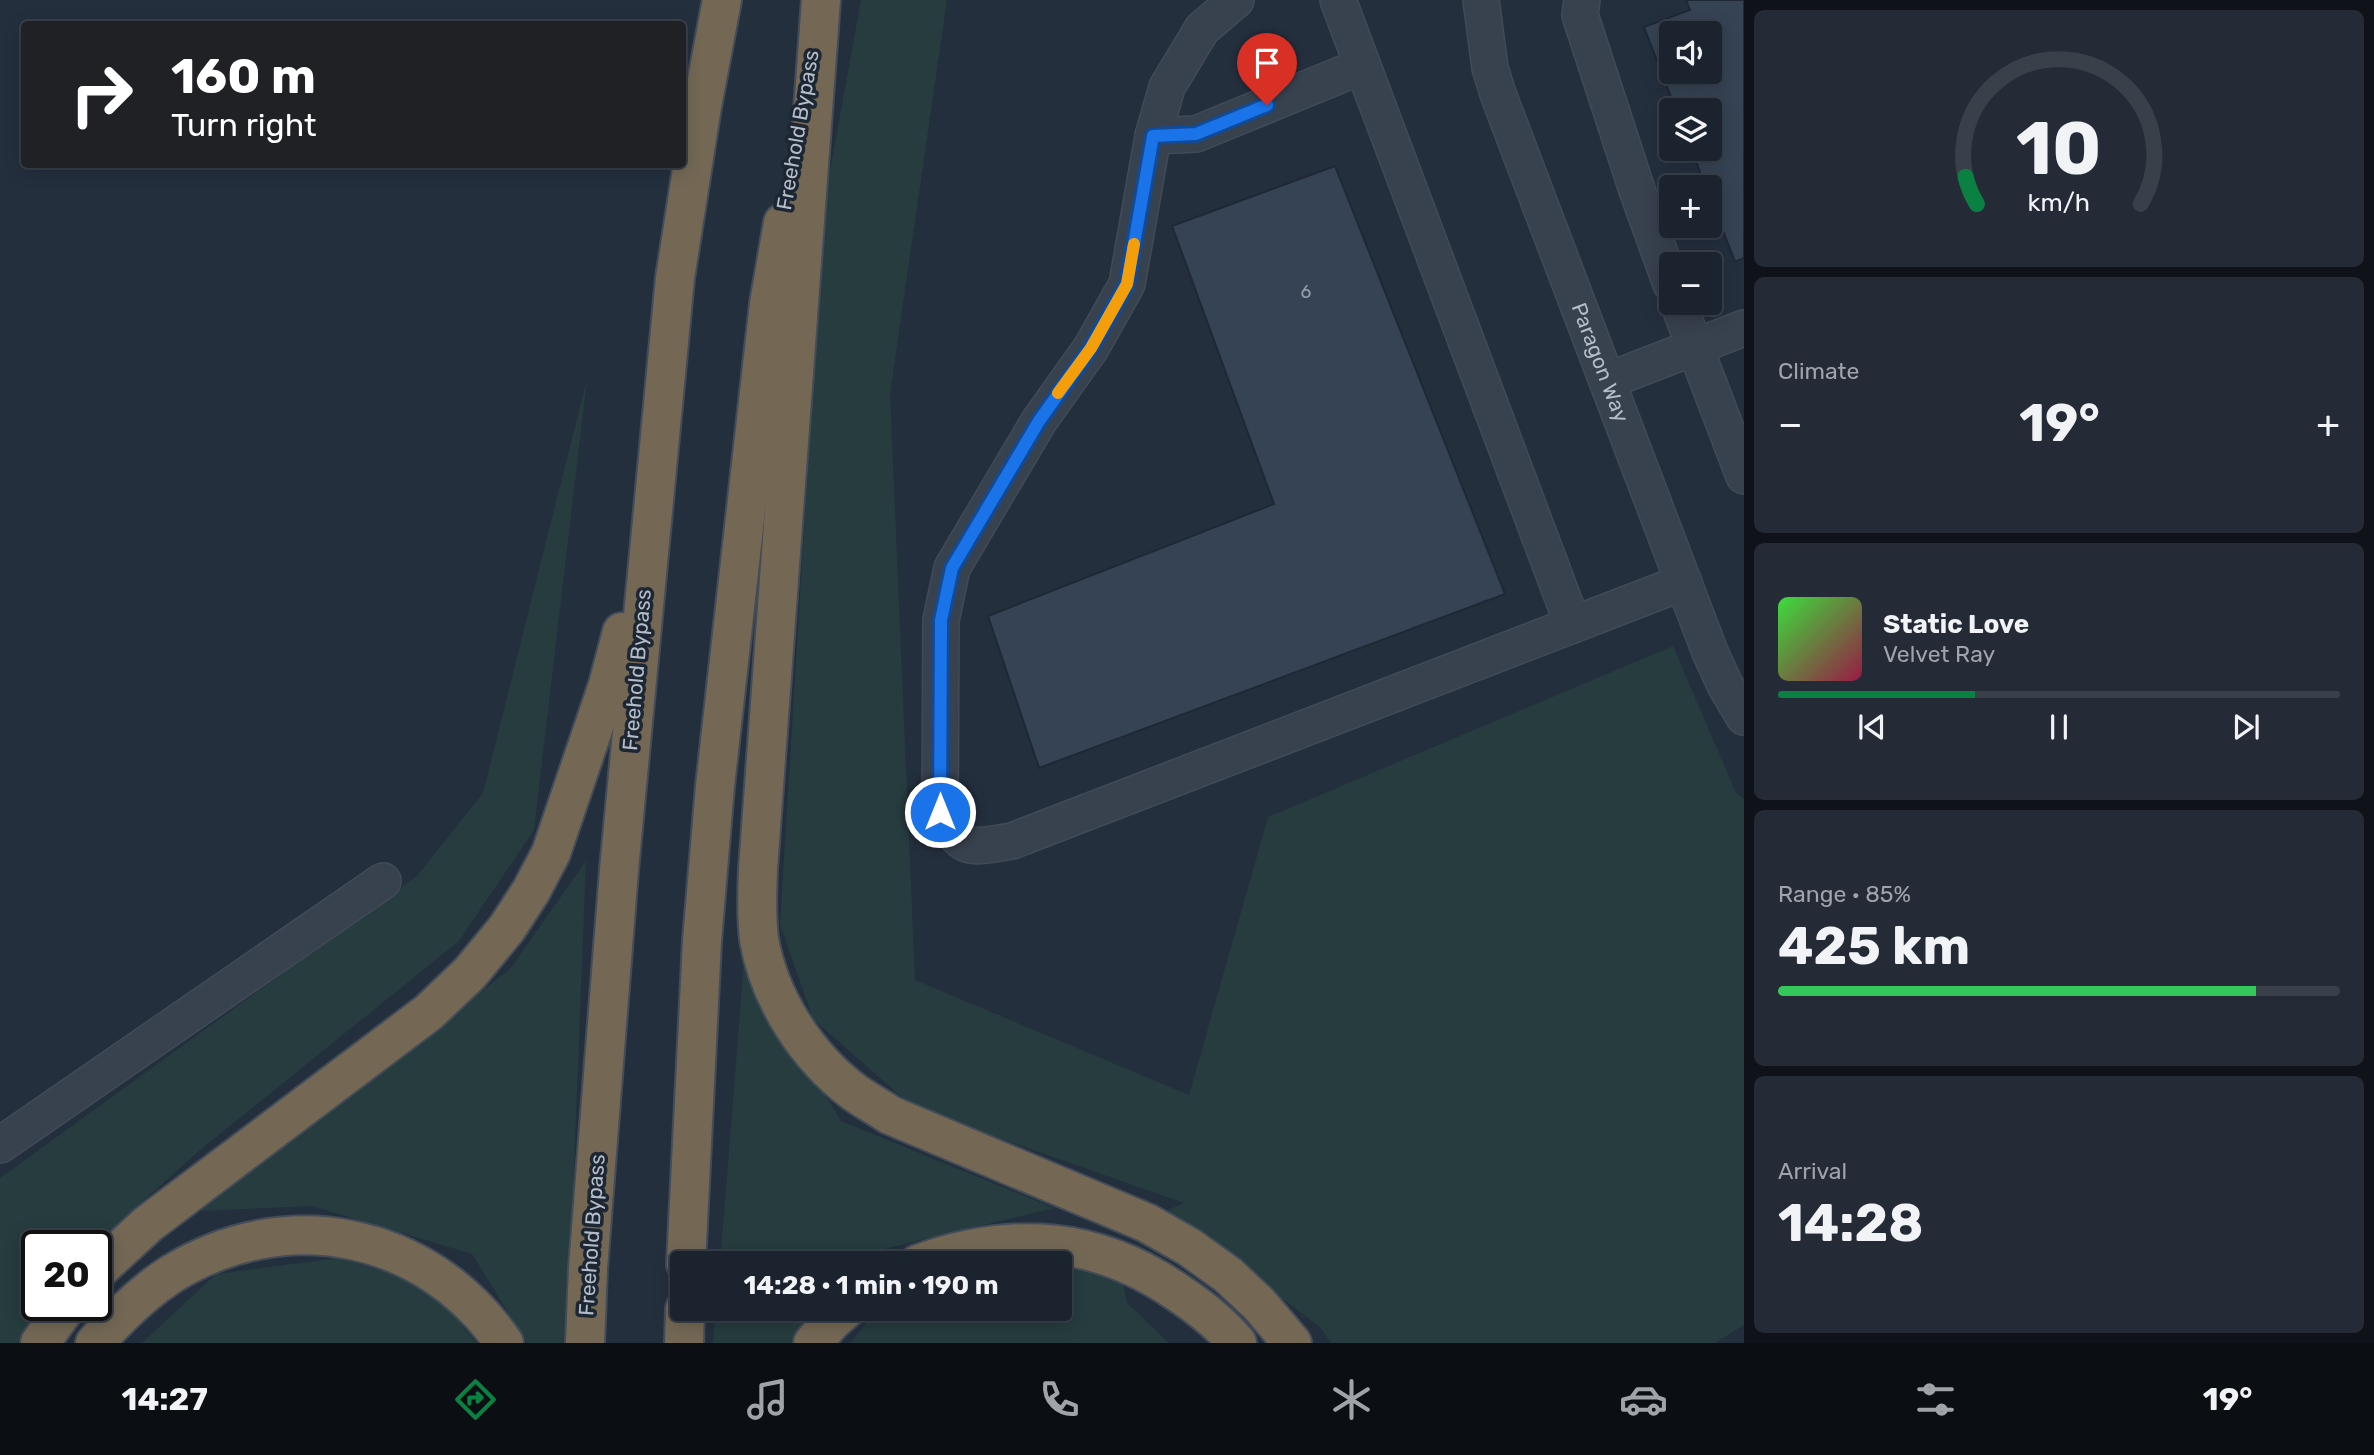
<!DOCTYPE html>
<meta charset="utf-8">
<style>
:root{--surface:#1b232e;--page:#242b36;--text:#f1f3f6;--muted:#a0a4aa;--line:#39404a;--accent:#0b8043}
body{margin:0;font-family:Rubik,sans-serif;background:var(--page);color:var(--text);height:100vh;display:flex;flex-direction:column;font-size:26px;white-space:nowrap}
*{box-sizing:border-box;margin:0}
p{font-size:23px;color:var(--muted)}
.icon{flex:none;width:38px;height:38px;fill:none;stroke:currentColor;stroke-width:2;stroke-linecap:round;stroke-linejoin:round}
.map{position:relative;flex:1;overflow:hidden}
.details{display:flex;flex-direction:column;gap:10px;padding:10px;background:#0f1319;width:630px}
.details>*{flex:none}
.guide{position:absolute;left:21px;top:21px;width:665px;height:147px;border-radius:7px;box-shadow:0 4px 18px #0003,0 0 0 2px var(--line);background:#202124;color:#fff;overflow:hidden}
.fabs{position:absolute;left:1659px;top:21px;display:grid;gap:14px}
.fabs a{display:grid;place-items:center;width:63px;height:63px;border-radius:7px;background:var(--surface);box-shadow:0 4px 18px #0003,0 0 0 2px var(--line);font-size:35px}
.speed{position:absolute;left:21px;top:1230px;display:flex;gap:14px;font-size:35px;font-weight:700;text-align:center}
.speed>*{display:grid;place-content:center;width:91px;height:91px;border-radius:50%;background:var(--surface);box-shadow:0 4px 18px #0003,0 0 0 2px var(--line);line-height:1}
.speed .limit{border:4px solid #111;border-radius:10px;background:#fff;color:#111}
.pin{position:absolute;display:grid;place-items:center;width:60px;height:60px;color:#fff;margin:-72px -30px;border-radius:50% 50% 50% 0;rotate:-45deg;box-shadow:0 0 7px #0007}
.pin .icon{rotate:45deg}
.me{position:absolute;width:77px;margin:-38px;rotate:0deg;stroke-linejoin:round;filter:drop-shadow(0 0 5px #0008)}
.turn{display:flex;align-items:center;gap:24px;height:147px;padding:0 35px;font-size:32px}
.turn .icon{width:91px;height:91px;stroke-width:2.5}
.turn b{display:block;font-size:49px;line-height:60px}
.big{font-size:52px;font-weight:700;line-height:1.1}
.details .tile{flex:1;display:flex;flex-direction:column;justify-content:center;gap:10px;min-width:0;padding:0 24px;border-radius:10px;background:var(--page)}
.details .dial{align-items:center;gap:0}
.dial svg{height:182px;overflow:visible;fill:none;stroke:var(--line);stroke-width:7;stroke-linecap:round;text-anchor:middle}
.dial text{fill:var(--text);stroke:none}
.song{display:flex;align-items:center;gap:21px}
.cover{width:84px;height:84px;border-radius:10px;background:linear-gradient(135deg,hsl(120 70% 55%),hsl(340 70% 35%))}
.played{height:7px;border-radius:4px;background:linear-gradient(90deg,var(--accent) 35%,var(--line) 35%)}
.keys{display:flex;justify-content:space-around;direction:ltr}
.heat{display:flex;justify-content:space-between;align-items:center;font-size:38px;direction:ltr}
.charge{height:10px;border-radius:5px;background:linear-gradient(90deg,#34c759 85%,var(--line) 0)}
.trip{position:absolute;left:670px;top:1251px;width:402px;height:70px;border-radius:7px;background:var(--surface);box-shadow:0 4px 18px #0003,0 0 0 2px var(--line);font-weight:700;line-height:70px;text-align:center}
.dock{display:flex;height:112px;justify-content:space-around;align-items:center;background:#0b0e12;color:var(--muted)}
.dock .icon{width:49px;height:49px}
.dock .active{color:var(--accent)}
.dock b{font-size:32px;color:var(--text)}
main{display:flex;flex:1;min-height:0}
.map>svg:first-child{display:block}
.green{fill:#263c3f}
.building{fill:#364354;stroke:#1f2835;stroke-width:2;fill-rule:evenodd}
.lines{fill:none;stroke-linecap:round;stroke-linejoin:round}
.minor-casing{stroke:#414a57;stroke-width:38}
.highway-casing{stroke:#434c59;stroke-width:42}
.minor{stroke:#38414e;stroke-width:35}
.highway{stroke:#746855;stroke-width:38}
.route-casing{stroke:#114b97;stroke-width:18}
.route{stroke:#1a73e8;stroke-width:12}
.slow{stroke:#f59e0b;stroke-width:12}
.labels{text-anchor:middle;stroke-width:7;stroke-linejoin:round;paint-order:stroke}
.number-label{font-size:18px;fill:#929caa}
.street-label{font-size:21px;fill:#b4bcc9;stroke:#1d2633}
</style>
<main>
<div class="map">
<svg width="1744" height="1343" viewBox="0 0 1744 1343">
<rect width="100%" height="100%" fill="#242f3e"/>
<g class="green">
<polygon points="861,0 947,0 890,394 915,980 1189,1095 1268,817 1673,646 1736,793 1744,799 1744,1325 1715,1343 1331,1343 1320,1327 1166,1211 1184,1203 914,1108 813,1019 780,924 824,204"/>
<polygon points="587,379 534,830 459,941 200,1150 93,1246 37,1246 37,1306 39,1306 18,1343 0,1343 0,1178 417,876 483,793"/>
<polygon points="586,861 567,1343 527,1343 472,1254 312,1206 200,1211 510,969"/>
<polygon points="744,961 841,1121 1054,1208 884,1249 871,1263 720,1264"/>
<polygon points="346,1257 428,1285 477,1343 142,1343 216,1274"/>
<polygon points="1072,1258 1121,1272 1127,1303 1169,1343 850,1343 878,1309 1060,1309 1060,1264 992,1263"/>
<polygon points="716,1309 828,1309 795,1343 713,1343"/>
</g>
<g class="building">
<path d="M1686 0H1744V258L1735 262 1710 197V187H1706L1691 149H1710V110H1676L1644 27 1690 10ZM1671 33H1710V72H1671Z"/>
<polygon points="1335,166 1505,594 1039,768 988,616 1274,504 1172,226"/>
</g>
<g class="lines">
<defs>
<g id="minor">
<path d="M1236 0 1202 29 1167 87 1153 136 1127 284 1091 348 1039 421 952 568 941 620 940 812C964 853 968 848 1012 841L1684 582"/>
<polyline points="1338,0 1573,625"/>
<path id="s1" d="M1481 0 1490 68 1498 94 1710 652 1725 685 1744 717"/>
<polyline points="1582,0 1580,15 1637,190 1671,284"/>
<polyline points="1153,136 1196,134 1362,66"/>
<polyline points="1678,303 1744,476"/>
<polyline points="1607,381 1744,328"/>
<polyline points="0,1145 383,881"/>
</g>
<g id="highway">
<path d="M821 0 758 869C757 892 756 916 759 939 769 998 806 1056 854 1092 865 1100 878 1107 890 1115L1147 1223 1189 1247 1228 1275 1259 1304 1292 1343"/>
<polyline points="686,1264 702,941 715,786 769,304 783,223"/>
<path d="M918 1264C1012 1230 1097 1236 1180 1294 1201 1308 1221 1324 1237 1343"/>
<polyline points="96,1272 148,1224 429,1012 470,973 507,928 531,891 551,853 608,685 622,632"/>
<polyline points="40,1343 67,1306"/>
<path d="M95 1343C117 1318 141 1294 170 1275 285 1203 427 1231 504 1343"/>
<polyline points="585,1343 588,1268 619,870 675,278 702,106 722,0"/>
<polyline points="684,1343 685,1309"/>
<polyline points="813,1343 831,1322 846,1309"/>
</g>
</defs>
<use href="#minor" class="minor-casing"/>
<use href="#highway" class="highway-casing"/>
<use href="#minor" class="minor"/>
<use href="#highway" class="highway"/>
</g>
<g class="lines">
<defs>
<polyline id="route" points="940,812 941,620 952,568 1039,421 1091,348 1127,284 1153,136 1196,134 1267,105"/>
</defs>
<use href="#route" class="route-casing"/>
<use href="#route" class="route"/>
<polyline class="slow" points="1058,393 1091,348 1127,284 1134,244"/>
</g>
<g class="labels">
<g class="number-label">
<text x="1306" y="298">6</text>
</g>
<g class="street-label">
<text transform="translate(798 130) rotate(-80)" y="7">Freehold Bypass</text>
<text dy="7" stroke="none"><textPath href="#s1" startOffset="383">Paragon Way</textPath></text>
<text transform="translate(637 670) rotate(-85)" y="7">Freehold Bypass</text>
<text transform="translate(592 1235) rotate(-86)" y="7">Freehold Bypass</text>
</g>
</g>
</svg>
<div class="fabs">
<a><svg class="icon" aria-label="sound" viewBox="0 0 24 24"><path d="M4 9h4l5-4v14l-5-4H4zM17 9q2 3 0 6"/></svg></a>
<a><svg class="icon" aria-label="layers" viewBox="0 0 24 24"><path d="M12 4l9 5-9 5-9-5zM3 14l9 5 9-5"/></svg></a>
<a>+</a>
<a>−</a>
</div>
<div class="speed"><div class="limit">20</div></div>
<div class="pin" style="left:1267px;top:105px;background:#d93025"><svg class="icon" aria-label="arrive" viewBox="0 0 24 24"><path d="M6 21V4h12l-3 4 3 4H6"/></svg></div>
<svg class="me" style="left:940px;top:812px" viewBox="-20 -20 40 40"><circle r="17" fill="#1a73e8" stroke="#fff" stroke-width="3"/><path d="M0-11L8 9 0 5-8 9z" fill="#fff"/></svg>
<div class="trip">14:28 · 1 min · 190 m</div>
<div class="guide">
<div class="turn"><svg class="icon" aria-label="right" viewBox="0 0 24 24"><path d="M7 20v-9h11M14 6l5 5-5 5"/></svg><div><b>160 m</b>Turn right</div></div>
</div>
</div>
<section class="details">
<div class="tile dial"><svg viewBox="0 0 100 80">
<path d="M14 69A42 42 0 1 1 86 69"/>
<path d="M14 69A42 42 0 0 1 9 57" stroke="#0b8043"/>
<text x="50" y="56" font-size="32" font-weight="700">10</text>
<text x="50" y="72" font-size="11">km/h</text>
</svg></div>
<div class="tile"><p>Climate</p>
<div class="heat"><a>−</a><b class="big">19°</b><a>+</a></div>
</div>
<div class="tile">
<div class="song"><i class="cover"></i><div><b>Static Love</b><p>Velvet Ray</p></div></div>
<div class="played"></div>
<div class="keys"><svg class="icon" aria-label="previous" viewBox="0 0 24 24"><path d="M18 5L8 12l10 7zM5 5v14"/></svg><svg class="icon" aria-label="pause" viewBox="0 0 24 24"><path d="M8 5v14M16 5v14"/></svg><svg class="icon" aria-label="next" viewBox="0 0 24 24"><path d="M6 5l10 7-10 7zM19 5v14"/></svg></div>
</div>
<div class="tile"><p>Range · 85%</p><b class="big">425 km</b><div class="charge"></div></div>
<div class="tile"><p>Arrival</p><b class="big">14:28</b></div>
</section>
</main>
<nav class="dock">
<b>14:27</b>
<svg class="icon active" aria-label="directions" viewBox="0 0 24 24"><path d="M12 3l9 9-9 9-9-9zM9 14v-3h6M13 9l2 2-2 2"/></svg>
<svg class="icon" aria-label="music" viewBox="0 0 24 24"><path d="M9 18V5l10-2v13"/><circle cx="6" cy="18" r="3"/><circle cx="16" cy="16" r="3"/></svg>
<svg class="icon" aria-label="phone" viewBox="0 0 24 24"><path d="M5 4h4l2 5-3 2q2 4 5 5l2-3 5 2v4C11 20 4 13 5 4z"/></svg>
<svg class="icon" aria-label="climate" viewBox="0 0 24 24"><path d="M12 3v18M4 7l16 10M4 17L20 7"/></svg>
<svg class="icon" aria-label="car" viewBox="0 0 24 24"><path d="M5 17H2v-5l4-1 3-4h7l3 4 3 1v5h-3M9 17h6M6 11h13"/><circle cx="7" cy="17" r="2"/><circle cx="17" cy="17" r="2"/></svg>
<svg class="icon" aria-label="filters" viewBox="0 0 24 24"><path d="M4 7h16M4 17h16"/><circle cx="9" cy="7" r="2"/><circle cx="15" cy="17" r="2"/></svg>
<b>19°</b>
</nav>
